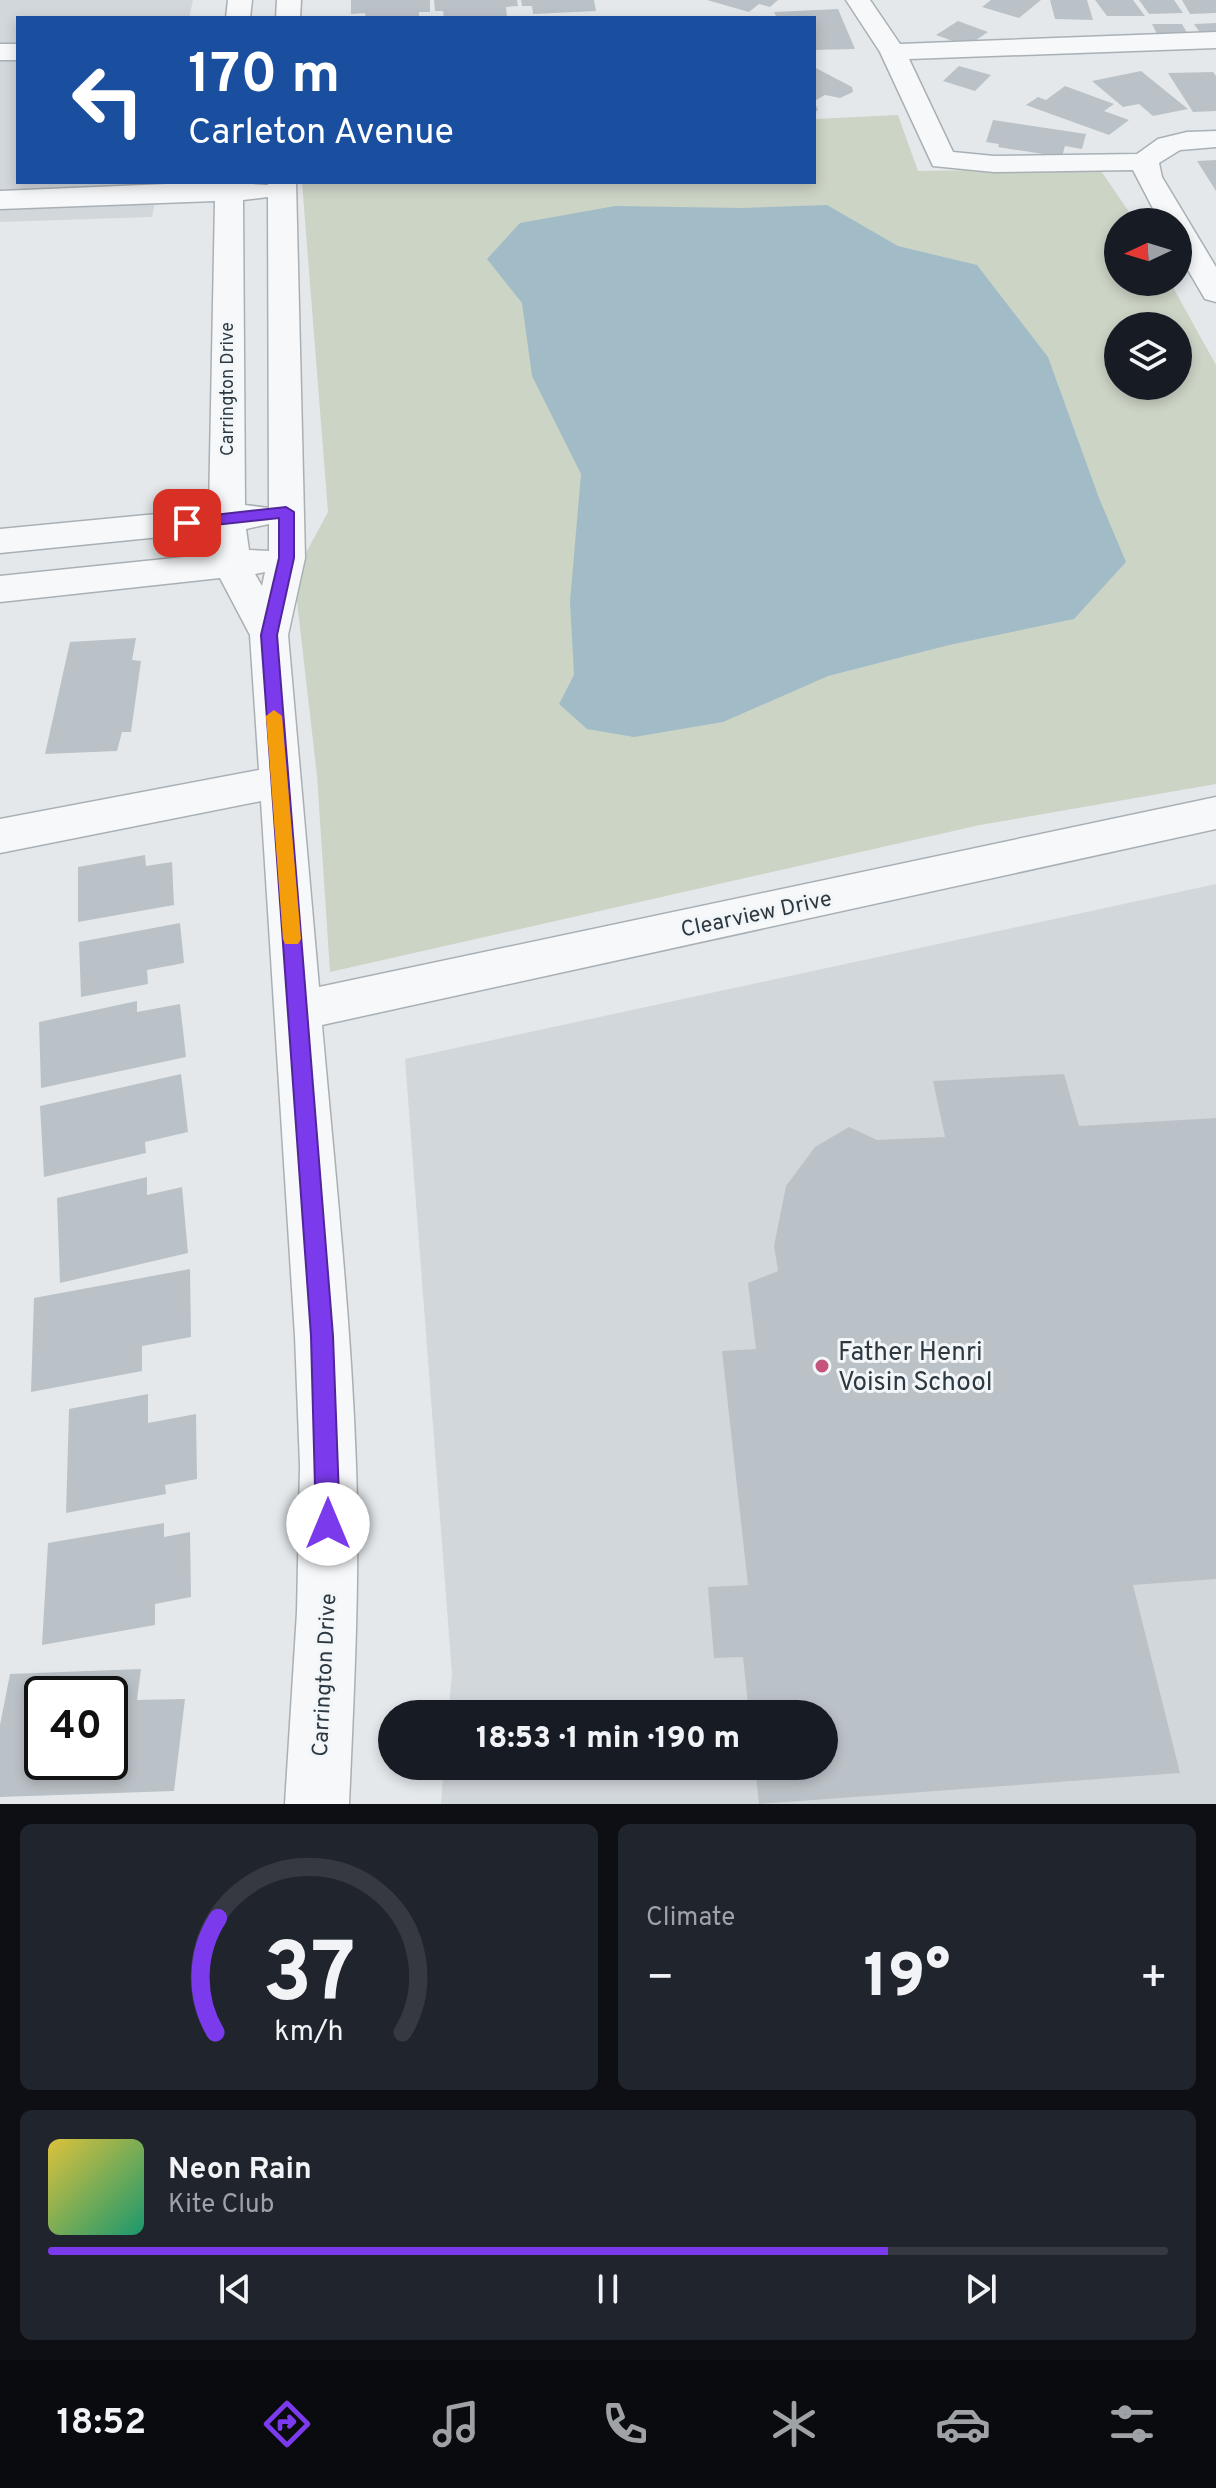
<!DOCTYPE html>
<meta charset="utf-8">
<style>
:root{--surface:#171b24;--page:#20242c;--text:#f1f3f6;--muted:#9ea1a6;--line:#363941;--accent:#7c3aed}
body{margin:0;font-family:Overpass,sans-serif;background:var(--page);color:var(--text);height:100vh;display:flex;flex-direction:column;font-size:30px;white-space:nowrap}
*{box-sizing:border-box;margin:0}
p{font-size:26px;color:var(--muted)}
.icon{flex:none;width:44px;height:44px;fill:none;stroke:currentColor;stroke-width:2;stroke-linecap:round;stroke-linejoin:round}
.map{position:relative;height:1804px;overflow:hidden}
.sheet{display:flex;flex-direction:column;gap:20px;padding:20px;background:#0d0f14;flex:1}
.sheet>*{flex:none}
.banner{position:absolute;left:16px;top:16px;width:800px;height:168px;border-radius:0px;box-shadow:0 4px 12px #0003;background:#1a4fa0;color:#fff;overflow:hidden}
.needle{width:52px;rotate:266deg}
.controls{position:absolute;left:1104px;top:208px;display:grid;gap:16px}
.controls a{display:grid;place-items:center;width:88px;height:88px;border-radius:50%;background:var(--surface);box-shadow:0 4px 12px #0003;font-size:40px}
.speed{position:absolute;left:24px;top:1676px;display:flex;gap:16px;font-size:40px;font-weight:700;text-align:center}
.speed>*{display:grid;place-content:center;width:104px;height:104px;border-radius:50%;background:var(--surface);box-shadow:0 4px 12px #0003;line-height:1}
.speed .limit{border:4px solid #111;border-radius:12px;background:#fff;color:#111}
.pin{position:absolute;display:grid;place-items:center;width:68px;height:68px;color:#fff;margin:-34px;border-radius:16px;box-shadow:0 4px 12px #0006}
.me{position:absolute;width:88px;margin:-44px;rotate:0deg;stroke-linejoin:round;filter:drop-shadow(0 0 6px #0008)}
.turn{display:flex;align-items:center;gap:28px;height:168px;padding:0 40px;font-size:36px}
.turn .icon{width:104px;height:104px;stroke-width:2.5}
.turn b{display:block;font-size:56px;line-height:68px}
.big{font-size:60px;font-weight:800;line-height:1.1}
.sheet .tile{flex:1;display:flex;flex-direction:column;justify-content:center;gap:12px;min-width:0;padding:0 28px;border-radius:12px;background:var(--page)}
.sheet .dial{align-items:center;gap:0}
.dial svg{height:208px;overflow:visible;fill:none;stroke:var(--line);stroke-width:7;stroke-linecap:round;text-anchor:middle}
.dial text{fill:var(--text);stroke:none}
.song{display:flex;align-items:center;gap:24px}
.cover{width:96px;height:96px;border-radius:12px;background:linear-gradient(135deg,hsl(50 70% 55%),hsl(160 70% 35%))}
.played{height:8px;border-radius:4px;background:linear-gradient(90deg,var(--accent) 75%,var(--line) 75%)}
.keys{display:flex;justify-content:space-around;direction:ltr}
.heat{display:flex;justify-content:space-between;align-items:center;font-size:44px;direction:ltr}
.sheet .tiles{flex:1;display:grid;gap:20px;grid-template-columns:1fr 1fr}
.tile:last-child{grid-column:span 2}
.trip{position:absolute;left:378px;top:1700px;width:460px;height:80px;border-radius:40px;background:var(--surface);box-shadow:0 4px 12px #0003;font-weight:800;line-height:80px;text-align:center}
.tabs{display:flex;height:128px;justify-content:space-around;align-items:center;background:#090b0e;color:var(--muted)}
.tabs .icon{width:56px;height:56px}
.tabs .current{color:var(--accent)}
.tabs b{font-size:36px;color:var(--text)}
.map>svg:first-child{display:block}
.built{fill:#d2d7dc}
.green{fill:#ccd4c6;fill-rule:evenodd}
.water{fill:#a2bcc7}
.building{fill:#bbc2c7;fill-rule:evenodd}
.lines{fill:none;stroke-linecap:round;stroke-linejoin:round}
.minor-casing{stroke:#a9b0b5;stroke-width:3}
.minor{fill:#f6f8f9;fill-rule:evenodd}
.route{fill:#7c3aed;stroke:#51269a;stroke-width:2}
.slow{fill:#f59e0b}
.poi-dot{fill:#c4547b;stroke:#f3f6f8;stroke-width:3}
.labels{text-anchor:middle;stroke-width:6;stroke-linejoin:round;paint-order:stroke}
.far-street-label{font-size:18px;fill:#2d3942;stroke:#f3f6f8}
.street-label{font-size:22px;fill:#2d3942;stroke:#f3f6f8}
.near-poi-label{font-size:26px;fill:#2d3942;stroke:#f3f6f8;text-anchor:start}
</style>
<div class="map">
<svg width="1216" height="1804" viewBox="0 0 1216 1804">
<rect width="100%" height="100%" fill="#e4e8eb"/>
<g class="built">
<polygon points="0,0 193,0 189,18 18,18 18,182 159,182 152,217 0,222"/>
<polygon points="1216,884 1216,1804 441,1804 444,1766 824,1766 824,1714 448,1714 452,1674 405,1059"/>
</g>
<path class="green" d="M898 115 918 171 1099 168 1136 222H1118V282H1170L1216 365V784L980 825 330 972 317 776 294 575 328 512 302 182H814V119ZM1118 326H1178V386H1118Z"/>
<polygon class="water" points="827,205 898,246 977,265 1048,357 1099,498 1126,562 1074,619 949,645 828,676 723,722 634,737 587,729 559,704 574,675 570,602 581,474 532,376 522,303 487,259 520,223 615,206 741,208"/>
<g class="building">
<polygon points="351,0 430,0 430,12 419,12 419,18 366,18 365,13 351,14"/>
<polygon points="434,0 517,0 518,6 506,7 507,18 444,18 443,11 435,11"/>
<polygon points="521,0 594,0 596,11 533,14 532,6 522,6"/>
<polygon points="707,0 778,0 770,7 759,4 749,12"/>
<polygon points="991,0 1041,0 1019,18 982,7"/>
<polygon points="1050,0 1087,0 1093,20 1055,19"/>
<polygon points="1095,0 1133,0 1145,16 1107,16"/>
<polygon points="1139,0 1174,0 1183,13 1149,14"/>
<polygon points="1182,0 1216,0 1216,13 1190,14"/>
<polygon points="838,9 855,49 814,50 814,18 777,18 774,12"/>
<polygon points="958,21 988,32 967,46 936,35"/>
<polygon points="1216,23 1216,37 1203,37 1194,24"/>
<polygon points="1152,24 1182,24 1190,38 1159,38"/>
<polygon points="959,66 991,75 975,91 943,81"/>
<polygon points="814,67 852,87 853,92 840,98 825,95 814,101 818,110 814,113"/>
<polygon points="1141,71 1188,109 1153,116 1139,104 1123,107 1092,81"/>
<polygon points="1213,72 1216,76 1216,111 1193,112 1168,73"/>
<polygon points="1065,86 1114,104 1104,111 1129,120 1109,135 1026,105 1038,97 1046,100"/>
<polygon points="993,120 1086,134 1082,149 1065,146 1062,157 998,147 999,144 986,142"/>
<polygon points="1216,160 1216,191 1197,161"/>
<polygon points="136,638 132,660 141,661 131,732 122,732 117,751 45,754 70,642"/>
<polygon points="145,855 146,866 172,862 174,905 78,922 78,867"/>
<polygon points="180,923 184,963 147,970 148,984 81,997 79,942"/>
<polygon points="137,1001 137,1012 180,1004 186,1057 41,1088 39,1022"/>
<polygon points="181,1074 188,1132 145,1142 146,1153 44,1177 40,1106"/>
<polygon points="1064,1074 1079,1126 1216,1118 1216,1579 1133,1585 1180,1773 759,1804 755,1766 824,1766 824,1714 749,1714 743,1657 714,1658 708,1587 748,1585 722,1351 756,1349 748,1283 778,1271 774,1246 786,1186 815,1147 849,1127 877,1140 945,1137 933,1081"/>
<polygon points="147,1177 147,1195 182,1187 188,1253 60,1283 57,1198"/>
<polygon points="190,1269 191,1337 142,1346 142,1371 31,1392 34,1298"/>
<polygon points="148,1394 148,1423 196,1414 197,1479 165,1485 166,1494 66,1513 69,1409"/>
<polygon points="164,1523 164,1537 190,1532 191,1597 155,1604 155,1625 42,1645 48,1543"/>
<path d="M141 1669 137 1700 185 1699 174 1791 0 1797V1725L10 1674ZM42 1694H110V1762H42Z"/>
</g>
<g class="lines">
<defs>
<g id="minor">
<polygon points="228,0 252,0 250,18 226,18"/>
<polygon points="277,0 301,0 300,18 276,18"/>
<polygon points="846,0 870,0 900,44 1216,32 1216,48 909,59 953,152 994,156 1137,154 1158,139 1187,132 1216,131 1216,147 1180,150 1159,163 1162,177 1216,267 1216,302 1205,299 1178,253 1178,222 1160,222 1133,170 994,172 933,166 880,52"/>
<rect x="0" y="44" width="18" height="16"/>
<path d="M215 182 268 185V182H296L305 558 288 635 319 987 1216 797V829L322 1025C335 1172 351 1319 356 1465 360 1578 354 1691 349 1804H285L297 1612 300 1466 295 1336 261 801 0 853V819L259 770 250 635 220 578 0 602V576L213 554 210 532 0 553V529L209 509 215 201 0 209V191ZM268 197 269 508 245 505 243 200ZM269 524V551L249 550 246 529ZM265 572 262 586 255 574Z"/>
</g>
</defs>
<use href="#minor" class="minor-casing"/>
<use href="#minor" class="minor"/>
</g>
<polygon class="route" points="286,507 294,512 294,558 277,635 333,1336 340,1524 336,1533 328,1536 319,1533 316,1524 311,1336 261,635 279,558 279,518 187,528 180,523 187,518"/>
<polygon class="slow" points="274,710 282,716 301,939 298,944 285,944 283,939 266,716"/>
<circle class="poi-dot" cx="822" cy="1366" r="8"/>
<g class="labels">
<g class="far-street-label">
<text transform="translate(227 389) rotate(-90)" y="6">Carrington Drive</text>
</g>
<g class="street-label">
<text transform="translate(756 913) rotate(-12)" y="8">Clearview Drive</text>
<text transform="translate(323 1675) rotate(-87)" y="8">Carrington Drive</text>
</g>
<g class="near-poi-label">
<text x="838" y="1360">Father Henri<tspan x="838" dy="30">Voisin School</tspan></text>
</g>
</g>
</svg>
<div class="controls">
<a><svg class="needle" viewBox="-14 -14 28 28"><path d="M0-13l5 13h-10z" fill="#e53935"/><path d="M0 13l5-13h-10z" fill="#9ea1a6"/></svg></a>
<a><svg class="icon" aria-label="layers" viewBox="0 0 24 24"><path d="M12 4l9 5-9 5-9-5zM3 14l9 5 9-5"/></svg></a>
</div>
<div class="speed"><div class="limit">40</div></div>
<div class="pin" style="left:187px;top:523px;background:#d93025"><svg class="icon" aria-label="arrive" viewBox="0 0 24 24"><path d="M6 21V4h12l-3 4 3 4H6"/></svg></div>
<svg class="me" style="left:328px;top:1524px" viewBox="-20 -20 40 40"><circle r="19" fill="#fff"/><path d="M0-13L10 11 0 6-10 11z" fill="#7c3aed"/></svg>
<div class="trip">18:53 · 1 min · 190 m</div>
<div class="banner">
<div class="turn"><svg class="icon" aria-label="left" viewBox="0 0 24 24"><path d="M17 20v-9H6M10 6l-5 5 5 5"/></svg><div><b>170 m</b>Carleton Avenue</div></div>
</div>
</div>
<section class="sheet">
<div class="tiles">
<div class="tile dial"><svg viewBox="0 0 100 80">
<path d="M14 69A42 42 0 1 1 86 69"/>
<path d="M14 69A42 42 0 0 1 15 25" stroke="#7c3aed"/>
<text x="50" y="56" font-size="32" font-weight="700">37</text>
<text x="50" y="72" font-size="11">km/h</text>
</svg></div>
<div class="tile"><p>Climate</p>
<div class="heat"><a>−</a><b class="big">19°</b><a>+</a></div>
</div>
<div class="tile">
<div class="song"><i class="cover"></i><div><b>Neon Rain</b><p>Kite Club</p></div></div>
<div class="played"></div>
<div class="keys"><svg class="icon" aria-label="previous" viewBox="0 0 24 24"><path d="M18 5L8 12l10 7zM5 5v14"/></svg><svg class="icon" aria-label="pause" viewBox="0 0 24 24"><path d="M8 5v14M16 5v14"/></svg><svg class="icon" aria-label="next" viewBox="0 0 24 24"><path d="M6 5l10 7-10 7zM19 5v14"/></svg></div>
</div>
</div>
</section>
<nav class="tabs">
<b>18:52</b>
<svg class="icon current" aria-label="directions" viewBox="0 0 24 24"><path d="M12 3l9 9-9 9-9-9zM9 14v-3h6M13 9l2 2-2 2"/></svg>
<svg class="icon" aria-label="music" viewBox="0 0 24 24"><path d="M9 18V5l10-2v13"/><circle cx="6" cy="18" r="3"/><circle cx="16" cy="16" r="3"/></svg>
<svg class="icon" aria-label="phone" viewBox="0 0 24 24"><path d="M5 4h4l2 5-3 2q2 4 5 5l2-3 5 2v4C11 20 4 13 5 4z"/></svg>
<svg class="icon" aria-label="climate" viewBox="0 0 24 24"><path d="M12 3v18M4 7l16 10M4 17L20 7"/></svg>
<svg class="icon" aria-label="car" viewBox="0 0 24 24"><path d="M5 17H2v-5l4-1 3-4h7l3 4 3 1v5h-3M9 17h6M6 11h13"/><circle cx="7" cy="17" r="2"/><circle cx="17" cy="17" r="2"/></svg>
<svg class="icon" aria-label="filters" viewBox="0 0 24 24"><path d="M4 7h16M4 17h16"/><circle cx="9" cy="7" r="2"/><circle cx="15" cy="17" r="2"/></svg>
</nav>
